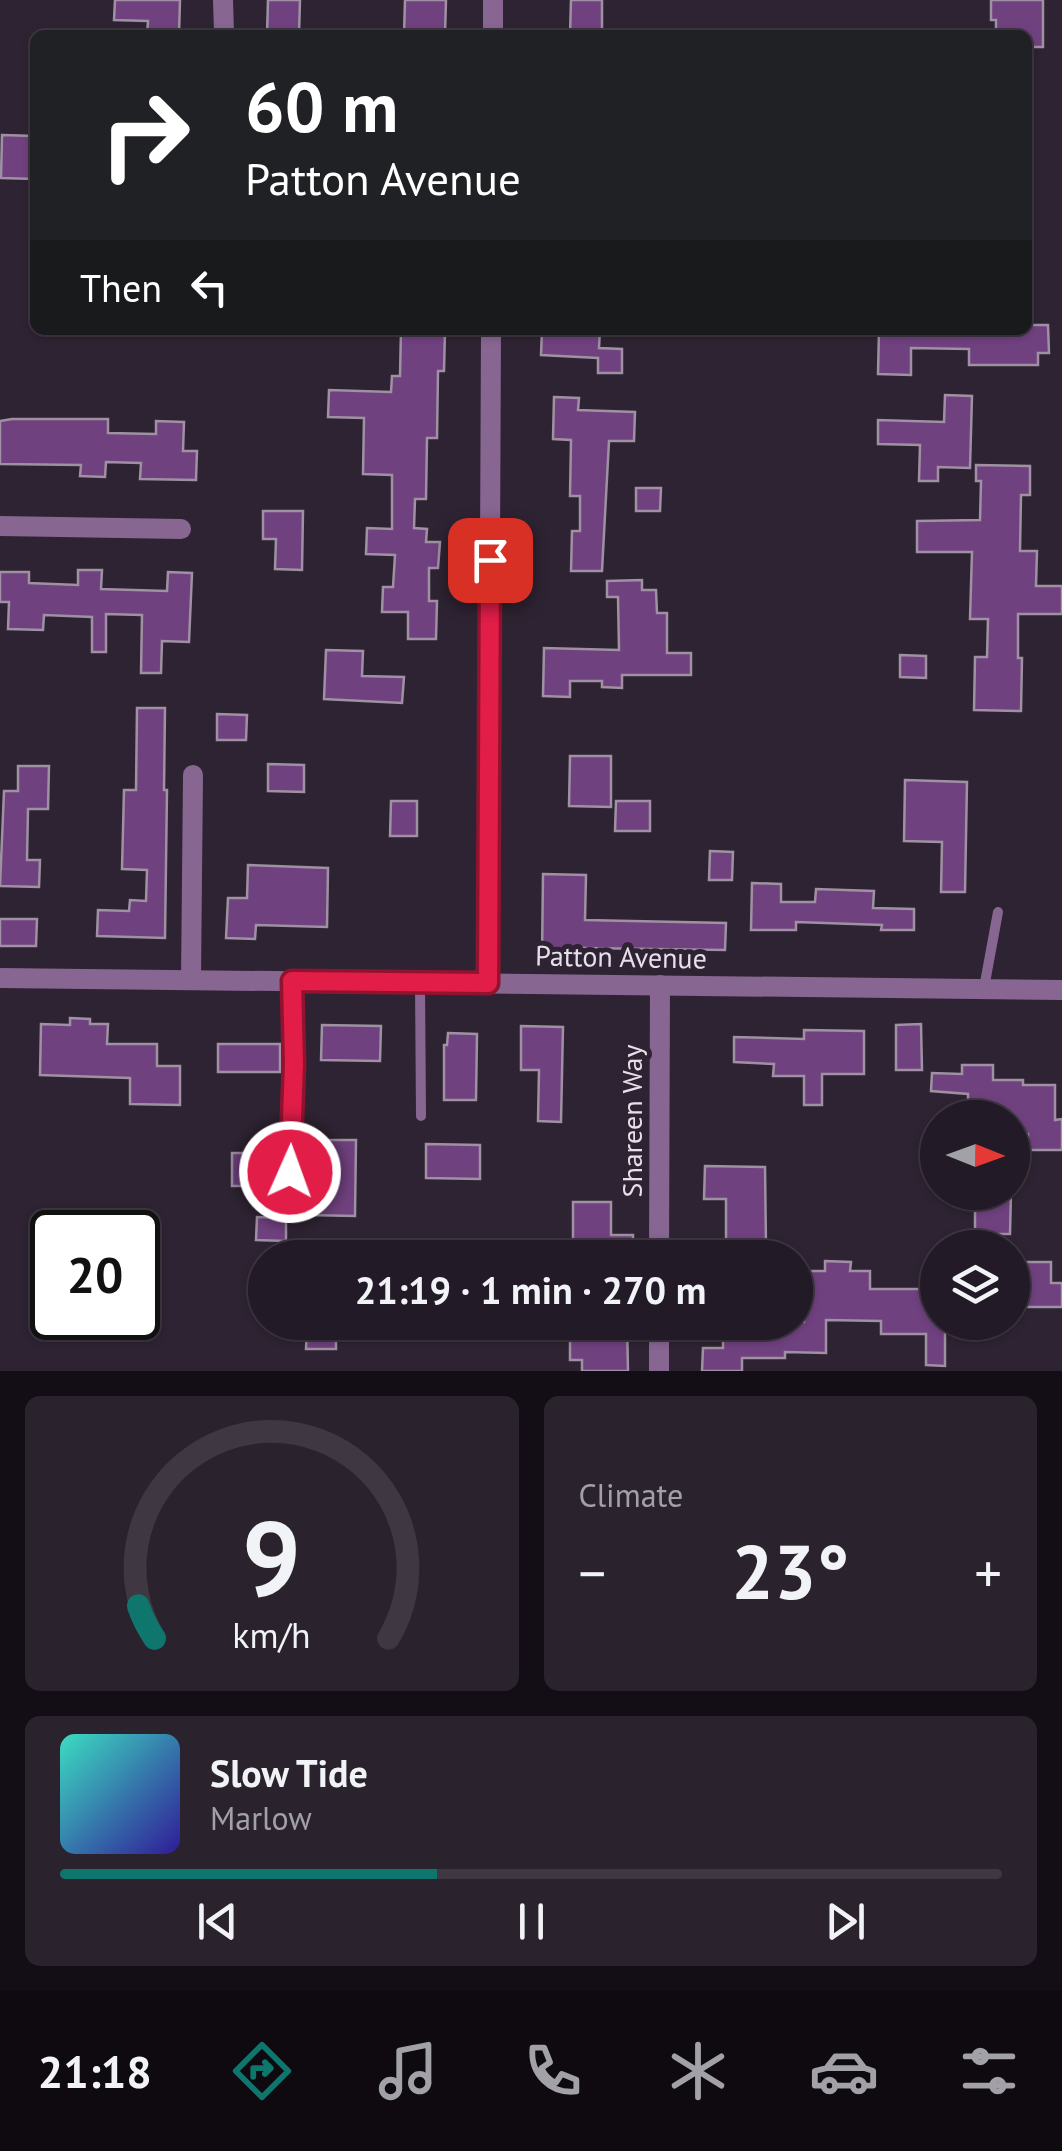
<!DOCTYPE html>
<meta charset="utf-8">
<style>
:root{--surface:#221a26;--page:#2a232e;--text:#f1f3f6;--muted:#a2a1a7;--line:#3f3843;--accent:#0f766e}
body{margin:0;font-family:"PT Sans",sans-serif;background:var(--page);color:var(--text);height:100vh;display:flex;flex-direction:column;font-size:38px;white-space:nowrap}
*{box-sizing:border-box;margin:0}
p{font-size:32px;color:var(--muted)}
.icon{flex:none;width:55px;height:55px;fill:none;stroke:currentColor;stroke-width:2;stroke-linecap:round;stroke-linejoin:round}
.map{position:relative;height:1371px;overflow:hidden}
.sheet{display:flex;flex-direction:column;gap:25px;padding:25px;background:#130e15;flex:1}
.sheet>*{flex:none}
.banner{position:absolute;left:30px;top:30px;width:1002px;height:305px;border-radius:15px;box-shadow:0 2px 8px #0004,0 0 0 2px var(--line);background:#202124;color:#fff;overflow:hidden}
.needle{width:65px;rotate:91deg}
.fabs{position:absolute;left:920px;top:1100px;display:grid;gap:20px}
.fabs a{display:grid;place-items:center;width:110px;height:110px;border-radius:50%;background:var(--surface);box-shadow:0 2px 8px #0004,0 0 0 2px var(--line);font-size:50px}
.speed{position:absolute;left:30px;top:1210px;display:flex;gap:20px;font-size:50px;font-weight:700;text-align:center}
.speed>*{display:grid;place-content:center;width:130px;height:130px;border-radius:50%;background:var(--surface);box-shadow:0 2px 8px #0004,0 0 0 2px var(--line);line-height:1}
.speed .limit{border:5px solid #111;border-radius:15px;background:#fff;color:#111}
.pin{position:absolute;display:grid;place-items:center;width:85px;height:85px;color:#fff;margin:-42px;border-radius:20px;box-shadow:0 5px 15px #0006}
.me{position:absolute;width:110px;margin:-55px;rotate:2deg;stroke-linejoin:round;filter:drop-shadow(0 0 8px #0008)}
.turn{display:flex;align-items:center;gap:35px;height:210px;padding:0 50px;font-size:45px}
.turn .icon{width:130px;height:130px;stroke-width:2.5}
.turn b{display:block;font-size:70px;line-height:85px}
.then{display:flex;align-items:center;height:95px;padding:0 50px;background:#0003;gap:20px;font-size:38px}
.big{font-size:75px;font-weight:800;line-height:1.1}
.sheet .tile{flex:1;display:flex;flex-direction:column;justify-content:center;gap:15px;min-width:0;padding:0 35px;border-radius:15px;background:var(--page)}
.sheet .dial{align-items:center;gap:0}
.dial svg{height:260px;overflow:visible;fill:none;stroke:var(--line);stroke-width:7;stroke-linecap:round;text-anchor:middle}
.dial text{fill:var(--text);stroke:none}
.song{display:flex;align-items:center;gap:30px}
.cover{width:120px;height:120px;border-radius:15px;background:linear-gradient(135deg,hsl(170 70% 55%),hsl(250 70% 35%))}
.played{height:10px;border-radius:5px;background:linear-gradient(90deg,var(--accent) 40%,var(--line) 40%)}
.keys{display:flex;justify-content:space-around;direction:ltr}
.heat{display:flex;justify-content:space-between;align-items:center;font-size:55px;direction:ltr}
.sheet .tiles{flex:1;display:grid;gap:25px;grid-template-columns:1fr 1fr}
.tile:last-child{grid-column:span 2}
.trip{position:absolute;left:248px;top:1240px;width:565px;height:100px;border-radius:50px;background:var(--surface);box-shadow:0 2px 8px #0004,0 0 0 2px var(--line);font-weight:800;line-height:100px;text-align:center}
.tab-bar{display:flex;height:160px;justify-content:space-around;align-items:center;background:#0e0a0f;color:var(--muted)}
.tab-bar .icon{width:70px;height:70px}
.tab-bar .selected{color:var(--accent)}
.tab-bar b{font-size:45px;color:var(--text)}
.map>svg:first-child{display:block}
.building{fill:#70417f;stroke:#9f90a3;stroke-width:2.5}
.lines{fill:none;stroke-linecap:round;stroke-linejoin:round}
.service{stroke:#876692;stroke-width:10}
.minor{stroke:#876692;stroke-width:20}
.route-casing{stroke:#92132f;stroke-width:25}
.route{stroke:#e11d48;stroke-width:18}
.labels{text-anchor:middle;stroke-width:10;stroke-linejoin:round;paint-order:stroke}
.street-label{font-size:28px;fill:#e7dfe9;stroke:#2e2332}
</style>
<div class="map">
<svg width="1062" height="1371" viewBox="0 0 1062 1371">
<rect width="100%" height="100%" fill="#2e2332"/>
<g class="building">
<polygon points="115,0 180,0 179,35 147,35 148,21 114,20"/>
<polygon points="268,0 300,0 299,35 267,35"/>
<polygon points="405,0 446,0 445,35 404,35"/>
<polygon points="571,0 602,0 602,35 570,35"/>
<polygon points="991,0 1043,0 1043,47 1028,47 1028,35 996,35 996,20 991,20"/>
<polygon points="2,135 35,136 35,179 1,178"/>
<polygon points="1028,325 1048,325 1049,353 1038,353 1038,365 969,365 969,349 911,348 911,375 878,374 879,330 1028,330"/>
<polygon points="401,330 445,330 444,371 438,371 437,438 427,438 426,499 415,499 414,528 427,529 426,542 440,542 438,568 429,568 429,601 437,601 436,639 408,639 408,612 382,612 383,587 393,587 395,555 366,554 367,528 392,529 392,475 363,474 364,418 328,417 329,390 391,392 392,376 400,376"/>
<polygon points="542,330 600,330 599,348 622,349 622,373 598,373 598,358 541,355"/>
<polygon points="945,395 972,396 970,468 938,467 938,481 919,481 920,445 878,444 878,420 944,422"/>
<polygon points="554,397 579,398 578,410 635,412 634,441 609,441 602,571 571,571 572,531 580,531 580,496 570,496 571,440 553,439"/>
<polygon points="12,419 108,419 108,433 156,434 156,421 184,422 183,451 197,451 196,480 140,479 141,463 106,462 105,477 80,476 81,465 0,464 0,421"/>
<polygon points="976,465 1030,466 1030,495 1021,495 1020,551 1037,551 1036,586 1062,586 1062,614 1018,614 1018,658 1022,658 1021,711 974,710 975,657 987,657 988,619 970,619 972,552 917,552 917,521 980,520 981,481 976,481"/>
<polygon points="636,488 661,488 660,511 636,511"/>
<polygon points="263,511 303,511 302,570 275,569 276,539 263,539"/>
<polygon points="78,570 102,570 101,589 167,591 168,572 192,573 189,642 162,641 161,673 141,673 142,615 106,614 106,652 92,652 92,617 44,615 43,630 8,629 9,602 0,602 0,572 29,572 29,583 78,585"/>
<polygon points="642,580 642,590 656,590 657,613 667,613 667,653 691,653 691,675 622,675 622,688 602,687 602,681 570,681 570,697 543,696 544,648 619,650 618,597 607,597 607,581"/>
<polygon points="326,650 363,651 362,676 404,677 402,703 324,699"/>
<polygon points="900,655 926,656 926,678 900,677"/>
<polygon points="137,708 165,708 164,790 167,790 165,938 97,936 98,910 129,911 130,900 146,901 147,870 122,869 124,790 136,790"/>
<polygon points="217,714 247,715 246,740 217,740"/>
<polygon points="570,756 611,756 611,807 569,806"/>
<polygon points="268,764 304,765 304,792 268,791"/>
<polygon points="18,766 49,766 48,809 28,809 27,860 40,860 39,887 0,886 4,791 18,791"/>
<polygon points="905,780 967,782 965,892 941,892 942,842 904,841"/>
<polygon points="391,801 417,801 417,836 390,836"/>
<polygon points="616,801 650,801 650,831 615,831"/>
<polygon points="710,851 733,852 732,880 709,880"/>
<polygon points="248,865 328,868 327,927 256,925 255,939 226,938 228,898 247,898"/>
<polygon points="543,874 586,875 585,920 726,923 725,950 583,948 582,957 542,957"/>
<polygon points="752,883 781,884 781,902 815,902 816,889 874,891 873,908 914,909 914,930 881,930 882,925 796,922 796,930 751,930"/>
<polygon points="0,919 37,919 36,946 0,946"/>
<polygon points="70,1018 90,1019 90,1024 108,1024 107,1044 157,1044 157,1066 180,1066 180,1105 130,1104 130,1078 40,1075 41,1024 70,1025"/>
<polygon points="921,1024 922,1070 896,1070 896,1025"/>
<polygon points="322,1025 381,1026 380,1061 321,1060"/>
<polygon points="521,1026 563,1027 561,1122 538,1121 539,1070 521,1070"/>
<polygon points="804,1030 864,1031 864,1074 822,1074 822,1105 804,1105 804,1076 773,1076 774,1064 734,1062 734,1037 804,1039"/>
<polygon points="448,1033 477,1034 476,1100 444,1100 444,1045 447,1045"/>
<rect x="218" y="1044" width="62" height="28"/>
<polygon points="962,1065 993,1065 993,1080 1023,1080 1023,1085 1055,1085 1055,1120 1062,1119 1062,1150 1028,1150 1028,1134 1012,1133 1012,1118 968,1118 968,1094 931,1091 932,1073 962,1074"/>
<polygon points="306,1140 356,1140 355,1216 306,1215"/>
<polygon points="426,1144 480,1145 480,1179 426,1178"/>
<rect x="232" y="1153" width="28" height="33"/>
<polygon points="705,1166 765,1167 766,1246 726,1245 726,1199 704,1199"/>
<polygon points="984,1192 1011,1192 1010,1234 975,1234 975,1206 984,1206"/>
<polygon points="573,1202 611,1202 611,1235 633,1235 633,1258 608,1258 608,1252 573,1252"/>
<polygon points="257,1217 286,1218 286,1241 256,1240"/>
<polygon points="825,1261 851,1262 850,1271 870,1271 870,1289 938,1289 938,1322 945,1322 945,1366 926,1365 926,1334 881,1334 881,1321 826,1320 826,1353 785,1352 785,1358 742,1358 742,1371 702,1371 703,1348 723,1348 723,1322 804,1322 805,1271 825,1271"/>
<polygon points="1012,1262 1051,1262 1051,1283 1062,1283 1062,1307 1013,1307"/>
<polygon points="582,1322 627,1322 628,1371 582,1371 582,1360 570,1360 570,1325"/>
<polygon points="307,1327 336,1328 336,1349 306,1349"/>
</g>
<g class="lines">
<g class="service">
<polyline points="420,983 421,1116"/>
<polyline points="984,988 998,912"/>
<polyline points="290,1173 295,1065 292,982"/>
</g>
<g class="minor">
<polyline points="223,0 224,32"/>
<polyline points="493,35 493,0"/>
<polyline points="0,526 181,529"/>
<polyline points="0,978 1062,990"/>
<polyline points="191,979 193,775"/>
<polyline points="488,983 491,330"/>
<polyline points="659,1258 660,985"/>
<polyline points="659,1371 659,1322"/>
</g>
</g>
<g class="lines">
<defs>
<polyline id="route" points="290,1172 294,1064 292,981 488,983 490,560"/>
</defs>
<use href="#route" class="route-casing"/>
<use href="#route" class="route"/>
</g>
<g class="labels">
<g class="street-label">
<text transform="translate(621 957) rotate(1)" y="10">Patton Avenue</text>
<text transform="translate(632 1121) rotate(-90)" y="10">Shareen Way</text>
</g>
</g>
</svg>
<div class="fabs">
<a><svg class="needle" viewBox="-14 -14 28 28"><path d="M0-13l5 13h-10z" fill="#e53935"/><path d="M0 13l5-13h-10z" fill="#a2a1a7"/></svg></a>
<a><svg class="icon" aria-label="layers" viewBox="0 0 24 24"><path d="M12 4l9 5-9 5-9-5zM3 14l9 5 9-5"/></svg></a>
</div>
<div class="speed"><div class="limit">20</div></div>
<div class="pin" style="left:490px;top:560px;background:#d93025"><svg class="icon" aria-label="arrive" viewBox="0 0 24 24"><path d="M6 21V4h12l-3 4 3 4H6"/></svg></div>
<svg class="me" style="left:290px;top:1172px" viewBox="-20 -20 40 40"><circle r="17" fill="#e11d48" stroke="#fff" stroke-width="3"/><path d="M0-11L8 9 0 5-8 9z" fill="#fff"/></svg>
<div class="trip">21:19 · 1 min · 270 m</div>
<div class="banner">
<div class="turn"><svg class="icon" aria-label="right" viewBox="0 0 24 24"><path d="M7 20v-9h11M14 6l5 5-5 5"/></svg><div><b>60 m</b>Patton Avenue</div></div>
<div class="then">Then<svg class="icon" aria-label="left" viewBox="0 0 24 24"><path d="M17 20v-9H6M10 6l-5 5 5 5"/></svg></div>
</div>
</div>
<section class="sheet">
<div class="tiles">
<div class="tile dial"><svg viewBox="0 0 100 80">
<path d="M14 69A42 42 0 1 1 86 69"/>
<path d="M14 69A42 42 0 0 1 9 59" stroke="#0f766e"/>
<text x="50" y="56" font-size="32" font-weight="700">9</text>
<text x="50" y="72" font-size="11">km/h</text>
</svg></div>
<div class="tile"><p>Climate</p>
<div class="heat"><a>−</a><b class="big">23°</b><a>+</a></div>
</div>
<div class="tile">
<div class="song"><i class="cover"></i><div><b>Slow Tide</b><p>Marlow</p></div></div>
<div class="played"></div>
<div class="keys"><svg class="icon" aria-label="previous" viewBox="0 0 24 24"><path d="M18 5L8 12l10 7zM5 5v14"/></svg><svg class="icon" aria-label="pause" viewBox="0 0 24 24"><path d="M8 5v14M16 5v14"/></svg><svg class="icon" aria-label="next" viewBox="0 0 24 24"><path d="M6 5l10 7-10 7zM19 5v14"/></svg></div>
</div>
</div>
</section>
<nav class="tab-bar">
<b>21:18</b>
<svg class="icon selected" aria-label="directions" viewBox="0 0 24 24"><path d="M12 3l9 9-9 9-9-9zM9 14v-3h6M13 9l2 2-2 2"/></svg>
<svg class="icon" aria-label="music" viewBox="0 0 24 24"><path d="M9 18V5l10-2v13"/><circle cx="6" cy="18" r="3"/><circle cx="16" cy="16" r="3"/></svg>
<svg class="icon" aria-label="phone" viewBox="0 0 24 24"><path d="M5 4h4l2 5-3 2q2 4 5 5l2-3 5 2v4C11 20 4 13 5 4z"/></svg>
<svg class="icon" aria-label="climate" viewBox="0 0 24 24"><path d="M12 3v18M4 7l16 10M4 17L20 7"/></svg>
<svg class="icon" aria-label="car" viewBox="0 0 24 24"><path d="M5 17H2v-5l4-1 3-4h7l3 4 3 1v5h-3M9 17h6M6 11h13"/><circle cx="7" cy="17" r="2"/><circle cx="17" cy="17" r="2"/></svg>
<svg class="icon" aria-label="filters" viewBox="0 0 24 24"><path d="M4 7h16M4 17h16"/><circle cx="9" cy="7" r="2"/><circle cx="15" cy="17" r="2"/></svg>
</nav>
